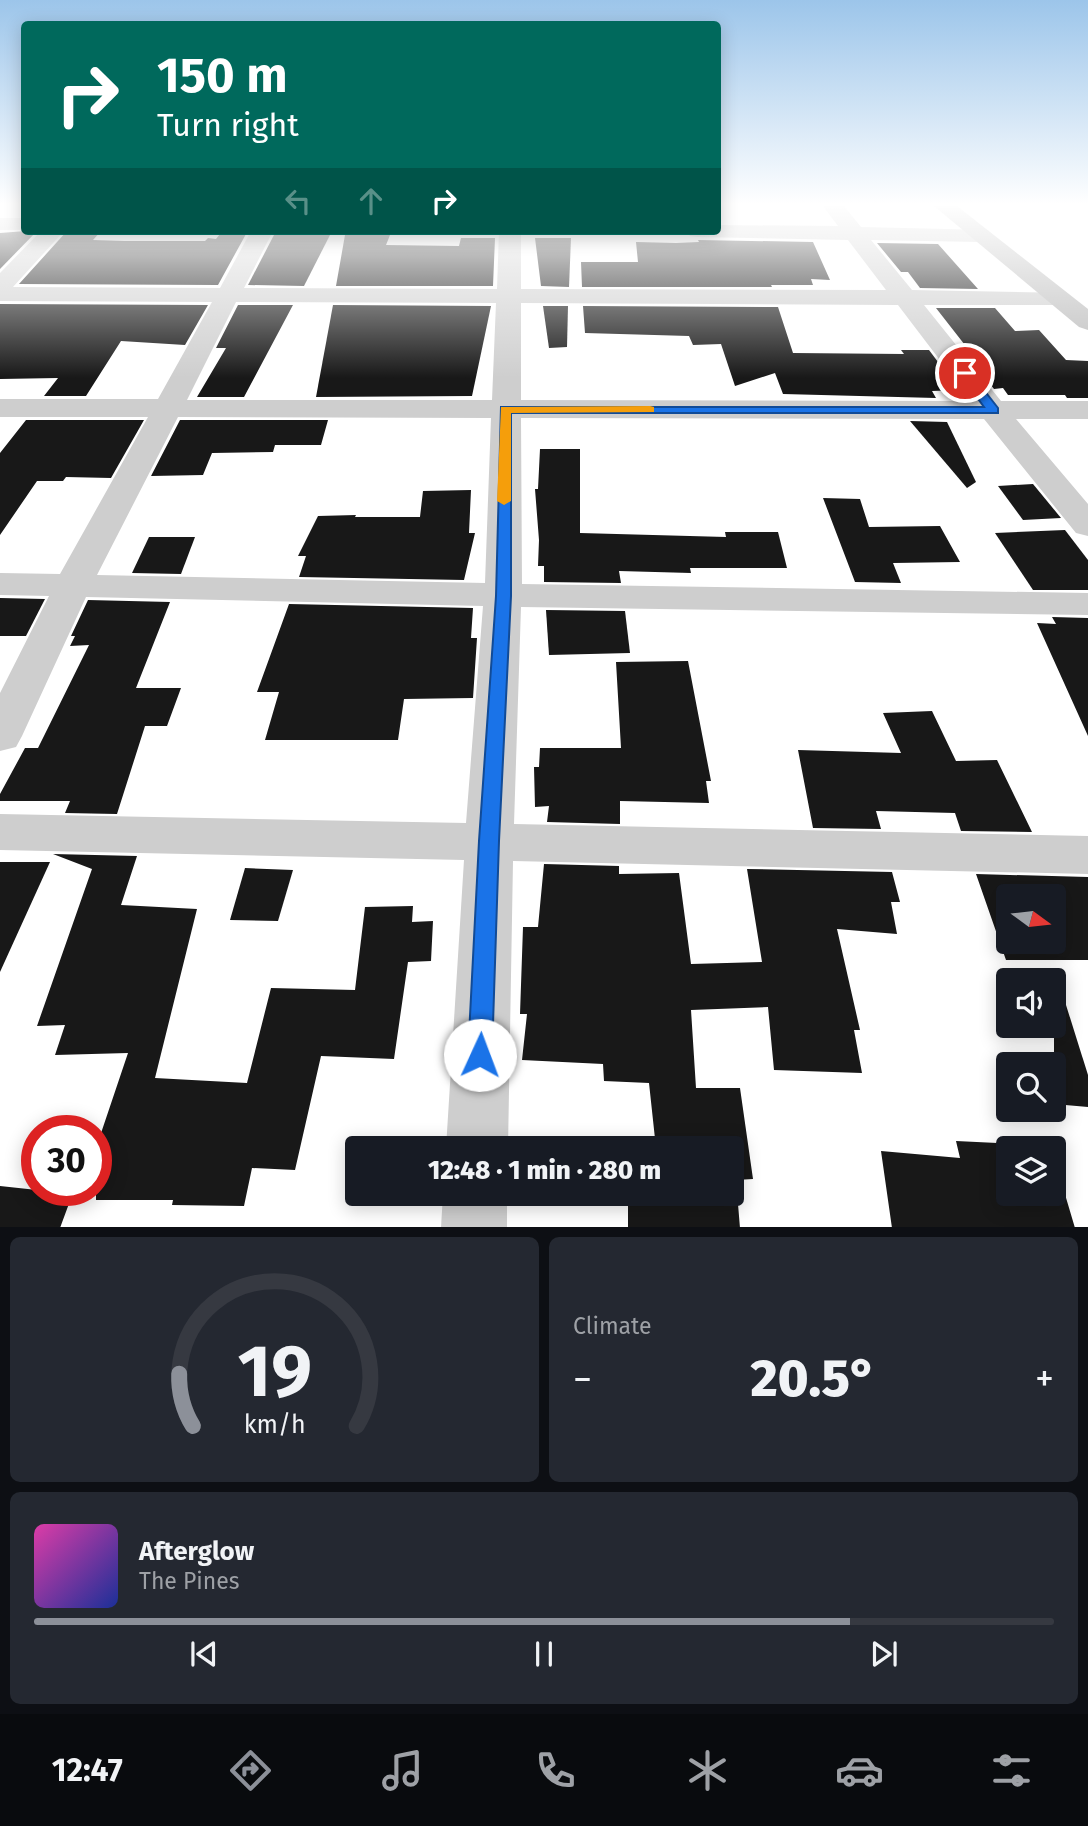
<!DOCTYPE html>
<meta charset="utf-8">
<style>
:root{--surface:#171b24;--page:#242831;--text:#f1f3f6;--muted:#9ea1a6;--line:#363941;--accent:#8c9099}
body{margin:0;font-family:"Fira Sans",sans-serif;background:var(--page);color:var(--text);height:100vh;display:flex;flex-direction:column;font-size:26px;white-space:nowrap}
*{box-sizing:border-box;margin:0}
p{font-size:23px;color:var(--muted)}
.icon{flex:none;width:38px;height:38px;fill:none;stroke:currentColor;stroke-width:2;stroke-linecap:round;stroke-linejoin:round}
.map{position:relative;height:1227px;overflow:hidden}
.drawer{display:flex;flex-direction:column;gap:10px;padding:10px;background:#0d0f14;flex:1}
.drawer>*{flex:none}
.hud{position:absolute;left:21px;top:21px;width:700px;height:214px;border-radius:7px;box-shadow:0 4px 18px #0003;background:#00695c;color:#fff;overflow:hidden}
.needle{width:46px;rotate:105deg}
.controls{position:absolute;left:996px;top:884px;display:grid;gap:14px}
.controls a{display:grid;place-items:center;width:70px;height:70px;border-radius:7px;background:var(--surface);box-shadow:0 4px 18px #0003;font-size:35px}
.speed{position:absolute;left:21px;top:1115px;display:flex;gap:14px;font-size:35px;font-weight:700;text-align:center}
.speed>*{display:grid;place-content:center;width:91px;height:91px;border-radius:50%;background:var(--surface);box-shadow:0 4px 18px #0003;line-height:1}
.speed .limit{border:10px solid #d22;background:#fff;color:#111}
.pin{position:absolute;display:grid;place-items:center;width:60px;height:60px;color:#fff;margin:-30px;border:4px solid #fff;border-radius:50%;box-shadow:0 2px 7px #0007}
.me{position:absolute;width:77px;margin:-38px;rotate:2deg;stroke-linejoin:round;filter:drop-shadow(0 0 5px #0008)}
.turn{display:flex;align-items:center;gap:24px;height:147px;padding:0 21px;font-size:32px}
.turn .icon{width:91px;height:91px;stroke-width:2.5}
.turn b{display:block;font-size:49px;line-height:60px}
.lanes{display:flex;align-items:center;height:66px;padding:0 21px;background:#0003;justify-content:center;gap:35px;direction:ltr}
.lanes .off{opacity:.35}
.big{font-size:52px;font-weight:800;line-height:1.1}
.drawer .widget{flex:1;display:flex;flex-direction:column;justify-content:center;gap:10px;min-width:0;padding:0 24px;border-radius:10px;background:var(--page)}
.drawer .dial{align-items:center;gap:0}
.dial svg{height:182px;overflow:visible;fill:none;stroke:var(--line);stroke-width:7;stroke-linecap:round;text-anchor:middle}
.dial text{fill:var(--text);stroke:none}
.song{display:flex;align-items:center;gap:21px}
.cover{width:84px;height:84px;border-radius:10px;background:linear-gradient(135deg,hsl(320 70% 55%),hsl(230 70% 35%))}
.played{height:7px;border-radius:4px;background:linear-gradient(90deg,var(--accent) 80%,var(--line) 80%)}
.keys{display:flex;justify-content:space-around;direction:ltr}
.heat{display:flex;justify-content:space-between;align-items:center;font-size:38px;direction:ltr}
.drawer .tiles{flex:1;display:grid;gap:10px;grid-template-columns:1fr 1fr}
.widget:last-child{grid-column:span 2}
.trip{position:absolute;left:345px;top:1136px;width:399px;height:70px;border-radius:7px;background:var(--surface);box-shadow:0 4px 18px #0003;font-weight:800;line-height:70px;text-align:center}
.dock{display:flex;height:112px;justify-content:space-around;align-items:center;background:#090b0e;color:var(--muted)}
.dock .icon{width:49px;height:49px}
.dock .current{color:var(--accent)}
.dock b{font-size:32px;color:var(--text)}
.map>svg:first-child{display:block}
.building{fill:#181818;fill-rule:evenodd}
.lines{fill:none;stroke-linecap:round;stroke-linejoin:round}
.street{fill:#cecece;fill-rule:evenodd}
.secondary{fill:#bbb;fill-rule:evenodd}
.route{fill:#1a73e8;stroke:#114b97;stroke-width:2}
.slow{fill:#f59e0b}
</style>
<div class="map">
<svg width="1088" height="1228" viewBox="0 0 1088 1228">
<rect width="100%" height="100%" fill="#fff"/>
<g class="building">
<polygon points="26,231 37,231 0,269 0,233"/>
<polygon points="67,231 101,231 93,240 124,241 205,241 208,238 216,239 220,234 246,234 218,285 19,284"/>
<polygon points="274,235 330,235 304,286 248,285"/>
<polygon points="345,235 390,235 386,245 459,246 461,238 495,238 493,286 336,286"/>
<polygon points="535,238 571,238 569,287 541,286"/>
<polygon points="698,240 813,242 830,280 811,279 813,285 771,285 772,287 582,287 581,262 638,262 636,242 676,243 699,242"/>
<polygon points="877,243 938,244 978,289 920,288 908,272 901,272"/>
<polygon points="0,304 208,305 185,345 121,341 86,396 44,396 58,378 0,379"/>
<polygon points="238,305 293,305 244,397 197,397 226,348 216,348"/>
<polygon points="333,305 491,306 472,396 316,397"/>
<polygon points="543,306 568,306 567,347 549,348"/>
<polygon points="583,306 778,307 793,353 904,354 901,350 929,350 959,390 932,391 936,398 783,394 775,373 735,386 721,344 693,345 689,336 585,333"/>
<polygon points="936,308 995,308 1015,331 1039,330 1066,360 1088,361 1088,398 1067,398 1065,395 1008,395 1003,388 994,389 963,349 968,349"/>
<polygon points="26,420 144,420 111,478 66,477 63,481 37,481 0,535 0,453"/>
<polygon points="180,420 328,420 321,445 275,445 273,452 212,453 203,475 151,476"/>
<polygon points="910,421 947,422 976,482 967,488"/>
<polygon points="540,449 580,449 580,533 726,537 725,532 778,532 787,568 690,568 691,573 619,571 621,583 544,582 544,566 538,566 539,540 535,489 538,489"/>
<polygon points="1033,484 1061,518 1023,520 998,486"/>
<polygon points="471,490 469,533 475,533 464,580 299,577 306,556 298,556 318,516 356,515 355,517 420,517 423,491"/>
<polygon points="823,498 860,499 869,527 940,526 960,562 893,563 901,583 855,582"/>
<polygon points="1065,530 1088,560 1088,590 1033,590 995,533"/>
<polygon points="149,537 195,537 181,574 132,573"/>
<polygon points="0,598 45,599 26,636 0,636"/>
<polygon points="88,600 170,602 136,688 181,688 167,726 145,726 117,814 65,813 70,801 0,801 0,794 25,748 38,748 89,645 70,646 75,636 71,636"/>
<polygon points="289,604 473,608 471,638 477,638 473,698 404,699 398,740 265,740 279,692 257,692"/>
<polygon points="546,610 625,611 630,653 549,655"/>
<polygon points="1052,617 1088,618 1088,736 1037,623 1056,624"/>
<polygon points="688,661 711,781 706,781 709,803 620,801 620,824 547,822 549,806 535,807 534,767 539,767 540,748 621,748 616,662"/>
<polygon points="932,711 956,761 997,760 1032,832 961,831 955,813 876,811 881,829 813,828 798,750 901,753 883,713"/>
<polygon points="53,854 137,856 121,905 197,909 155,1078 247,1083 271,988 355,990 365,907 413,906 412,922 433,921 431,961 408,962 394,1059 321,1056 295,1170 252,1168 244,1206 172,1205 173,1200 96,1200 96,1148 128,1053 55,1055 65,1025 37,1026 92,869"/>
<polygon points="0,862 50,862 0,972"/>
<polygon points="544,864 619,866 619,874 679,873 691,964 762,962 747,869 892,872 900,902 891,902 897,934 837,929 860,1030 854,1030 862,1073 774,1070 768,1007 691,1010 696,1088 740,1088 753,1179 736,1180 740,1228 628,1228 628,1194 732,1194 732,1148 656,1148 649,1083 604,1081 603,1064 522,1060 527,1014 520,1014 523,927 538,927"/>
<polygon points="245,868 293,870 278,921 230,920"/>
<path d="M976 874 1088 877V960H1006ZM1008 896H1054V942H1008Z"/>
<polygon points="1061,989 1088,1075 1088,1107 1054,1104 1054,990"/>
<polygon points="956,1141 1039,1145 1040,1148 1008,1148 1008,1194 1054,1194 1054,1190 1064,1191 1075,1228 892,1228 881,1151 960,1158"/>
<polygon points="0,1186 37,1190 74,1190 60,1228 0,1228"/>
</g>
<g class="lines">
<g class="street">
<path d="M823 206H844L861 227 988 230 991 235 988 240 980 242 871 240 912 290 1067 293 1070 298 1067 303 1058 305H924L1001 401H1088V419H1016L1088 504V536L1076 533 984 419 521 418 522 584 1088 593V615L521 607 514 824 1088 836V874L513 861 508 1148H446L464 860 0 850V814L466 823 483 606 86 597 22 736 16 747 0 751V693L49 596 0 595V573L60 574 148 417H0V399H158L212 302 0 301V273L41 231H64L13 287 220 288 251 231H273L244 288 497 289 499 231H521V289L886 290 848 240 698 237 690 236 687 231H718V225L838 226ZM236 302 496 303 492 400H187ZM521 303 898 305 971 401 521 400ZM178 417 491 418 485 583 97 575Z"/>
<rect x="0" y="218" width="24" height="12"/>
<polygon points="443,1194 507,1194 507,1228 441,1228"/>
</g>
<polygon class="secondary" points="934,206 957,206 1088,309 1088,330 1079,327"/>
</g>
<linearGradient id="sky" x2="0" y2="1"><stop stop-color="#9cc5ea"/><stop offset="0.54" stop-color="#fff"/><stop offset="1" stop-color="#fff" stop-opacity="0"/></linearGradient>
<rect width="1088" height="378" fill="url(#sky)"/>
<polygon class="route" points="965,370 969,371 998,408 998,413 511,413 511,596 499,841 492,1055 489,1062 480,1065 472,1062 468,1055 479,841 496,596 501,407 984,407 959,373"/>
<polygon class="slow" points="650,406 654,407 654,412 511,413 511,501 504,505 497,501 501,407"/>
</svg>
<div class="controls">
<a><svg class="needle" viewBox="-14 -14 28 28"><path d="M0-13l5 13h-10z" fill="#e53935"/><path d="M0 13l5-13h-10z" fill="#9ea1a6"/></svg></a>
<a><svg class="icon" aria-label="sound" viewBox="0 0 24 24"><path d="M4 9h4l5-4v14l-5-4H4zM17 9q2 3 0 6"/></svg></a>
<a><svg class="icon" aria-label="search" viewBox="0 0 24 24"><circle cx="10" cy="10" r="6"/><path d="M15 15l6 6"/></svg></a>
<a><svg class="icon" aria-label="layers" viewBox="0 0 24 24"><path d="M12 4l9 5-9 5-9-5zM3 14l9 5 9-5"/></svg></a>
</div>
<div class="speed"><div class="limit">30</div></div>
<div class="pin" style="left:965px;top:373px;background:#d93025"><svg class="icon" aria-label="arrive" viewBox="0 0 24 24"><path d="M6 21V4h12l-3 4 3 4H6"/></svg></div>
<svg class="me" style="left:480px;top:1055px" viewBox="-20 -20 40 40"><circle r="19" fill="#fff"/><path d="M0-13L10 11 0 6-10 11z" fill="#1a73e8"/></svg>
<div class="trip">12:48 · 1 min · 280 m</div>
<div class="hud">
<div class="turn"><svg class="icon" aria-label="right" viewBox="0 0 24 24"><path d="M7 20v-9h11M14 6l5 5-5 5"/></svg><div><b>150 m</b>Turn right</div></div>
<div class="lanes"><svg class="icon off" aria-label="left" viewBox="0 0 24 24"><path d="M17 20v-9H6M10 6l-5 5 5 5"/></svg><svg class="icon off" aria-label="ahead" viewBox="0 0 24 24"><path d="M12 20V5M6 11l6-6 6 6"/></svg><svg class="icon" aria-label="right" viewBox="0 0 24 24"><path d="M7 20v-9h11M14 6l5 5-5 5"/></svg></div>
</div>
</div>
<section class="drawer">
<div class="tiles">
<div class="widget dial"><svg viewBox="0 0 100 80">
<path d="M14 69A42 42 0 1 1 86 69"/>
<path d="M14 69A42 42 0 0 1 8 46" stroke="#8c9099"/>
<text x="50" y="56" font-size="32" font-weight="700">19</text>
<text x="50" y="72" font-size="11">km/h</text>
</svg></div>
<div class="widget"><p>Climate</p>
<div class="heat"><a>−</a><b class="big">20.5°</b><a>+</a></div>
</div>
<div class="widget">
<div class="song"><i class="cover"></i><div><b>Afterglow</b><p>The Pines</p></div></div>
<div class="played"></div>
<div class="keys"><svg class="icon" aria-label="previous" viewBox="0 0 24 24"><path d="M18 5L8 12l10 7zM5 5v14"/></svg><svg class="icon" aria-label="pause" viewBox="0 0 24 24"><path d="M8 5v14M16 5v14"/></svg><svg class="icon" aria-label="next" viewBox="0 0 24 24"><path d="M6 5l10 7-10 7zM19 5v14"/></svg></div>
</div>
</div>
</section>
<nav class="dock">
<b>12:47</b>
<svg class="icon current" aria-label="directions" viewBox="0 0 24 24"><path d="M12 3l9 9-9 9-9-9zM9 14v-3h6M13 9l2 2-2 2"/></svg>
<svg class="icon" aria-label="music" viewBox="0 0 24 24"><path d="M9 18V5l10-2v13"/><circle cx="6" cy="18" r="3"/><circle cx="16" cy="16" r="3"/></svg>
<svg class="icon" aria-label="phone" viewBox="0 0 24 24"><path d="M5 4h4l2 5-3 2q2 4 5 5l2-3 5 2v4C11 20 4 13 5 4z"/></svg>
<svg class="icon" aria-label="climate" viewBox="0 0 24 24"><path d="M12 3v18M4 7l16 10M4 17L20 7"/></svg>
<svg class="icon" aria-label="car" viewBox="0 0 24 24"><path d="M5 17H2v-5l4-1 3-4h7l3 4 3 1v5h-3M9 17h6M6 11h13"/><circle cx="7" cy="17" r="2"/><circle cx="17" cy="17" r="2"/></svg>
<svg class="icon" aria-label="filters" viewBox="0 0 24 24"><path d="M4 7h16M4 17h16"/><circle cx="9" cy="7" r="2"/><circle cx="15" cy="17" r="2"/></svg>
</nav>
